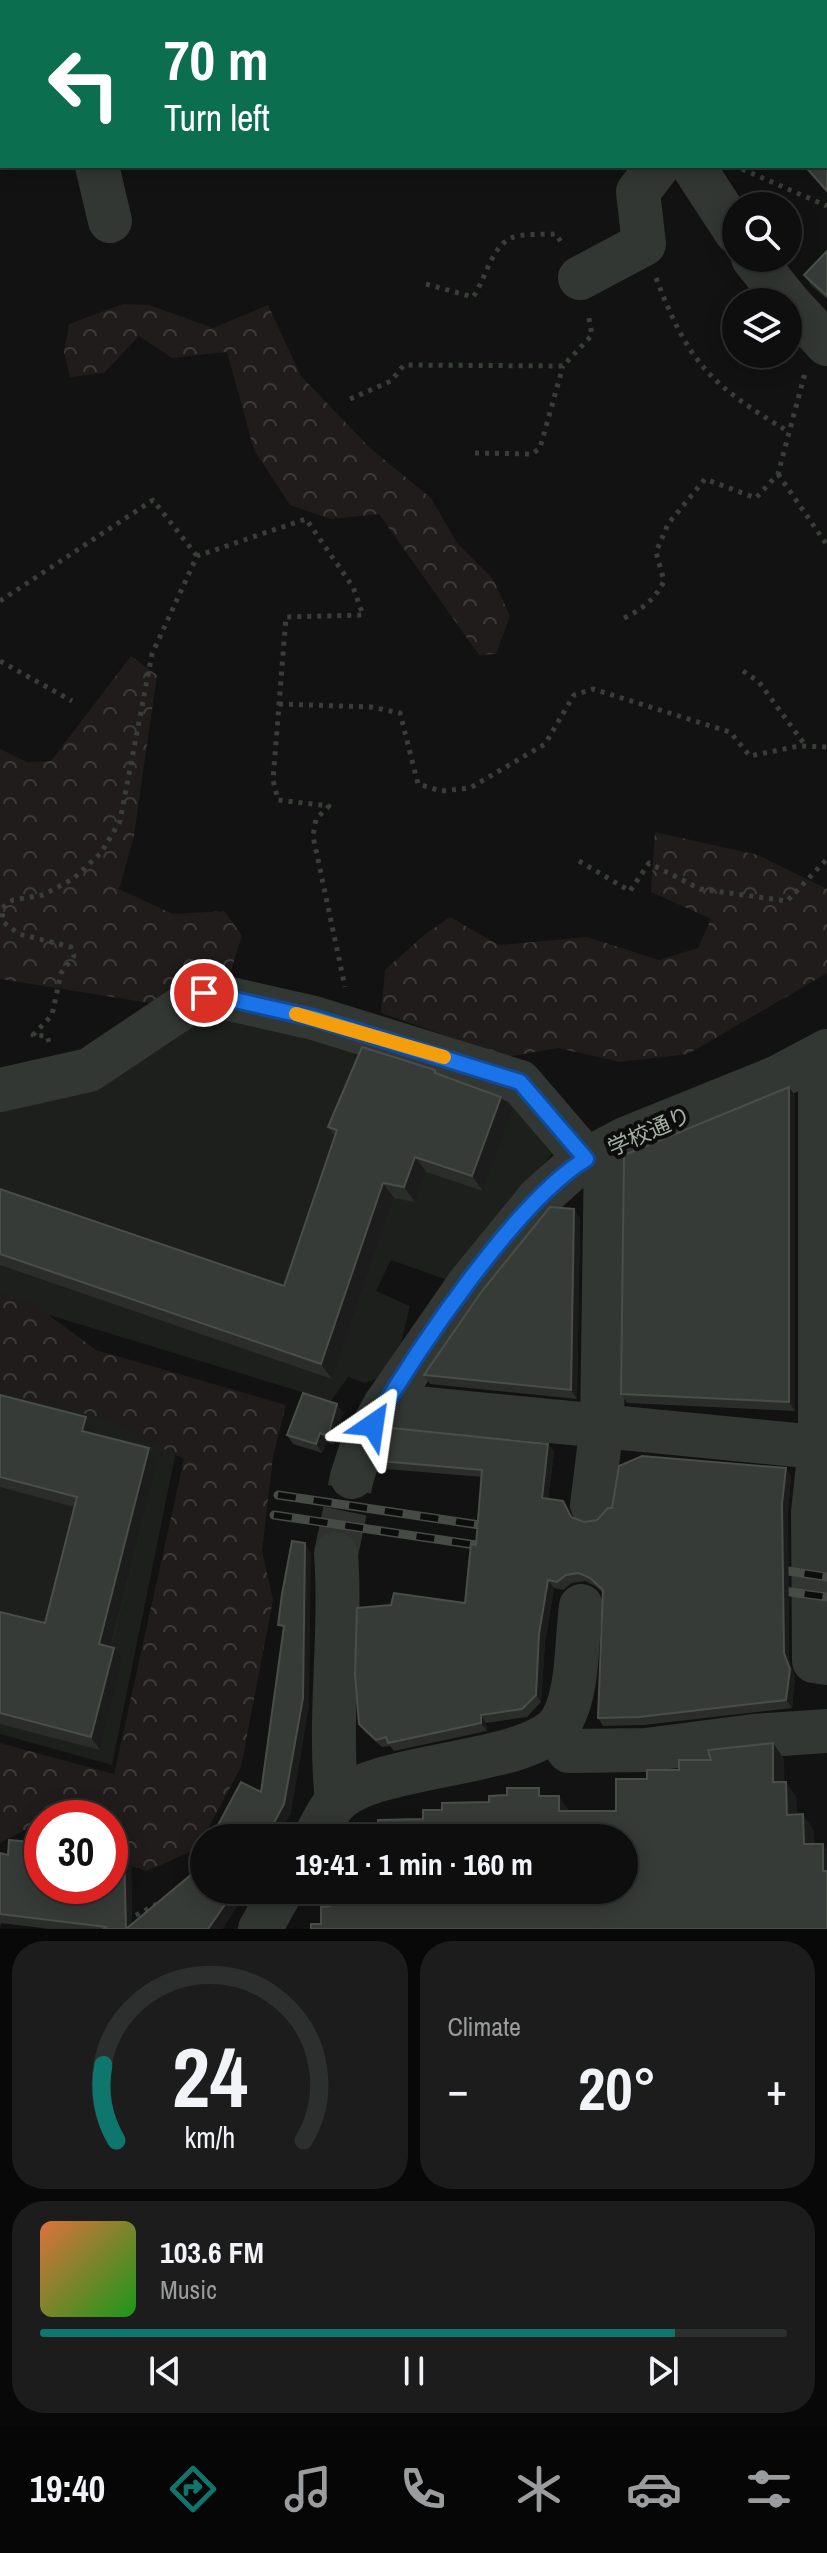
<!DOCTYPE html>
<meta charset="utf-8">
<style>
:root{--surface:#0d0e0d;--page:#1b1c1b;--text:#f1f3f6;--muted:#9a9c9d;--line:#2d2e2e;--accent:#0f766e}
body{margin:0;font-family:"Archivo Narrow","Noto Sans JP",sans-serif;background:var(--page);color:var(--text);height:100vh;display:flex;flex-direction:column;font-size:30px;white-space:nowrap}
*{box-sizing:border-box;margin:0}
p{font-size:26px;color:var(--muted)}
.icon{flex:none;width:44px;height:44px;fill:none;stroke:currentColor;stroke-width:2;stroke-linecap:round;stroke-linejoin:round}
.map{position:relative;height:1929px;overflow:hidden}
.panel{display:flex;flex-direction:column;gap:12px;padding:12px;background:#070807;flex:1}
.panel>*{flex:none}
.banner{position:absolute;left:0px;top:0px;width:828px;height:168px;box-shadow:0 4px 20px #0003,0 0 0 2px var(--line);background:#0b6e4f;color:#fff;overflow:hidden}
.buttons{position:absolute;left:722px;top:192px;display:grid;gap:16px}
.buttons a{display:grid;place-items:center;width:80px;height:80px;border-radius:50%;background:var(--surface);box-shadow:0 4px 20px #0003,0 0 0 2px var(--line);font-size:40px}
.speed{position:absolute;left:24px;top:1800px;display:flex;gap:16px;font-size:40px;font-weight:700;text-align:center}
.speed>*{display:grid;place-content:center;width:104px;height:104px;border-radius:50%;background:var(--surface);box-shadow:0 4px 20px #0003,0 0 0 2px var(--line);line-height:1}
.speed .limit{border:12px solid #d22;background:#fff;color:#111}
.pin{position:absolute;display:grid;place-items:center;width:68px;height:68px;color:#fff;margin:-34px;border:4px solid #fff;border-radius:50%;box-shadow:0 2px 8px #0007}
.me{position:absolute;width:88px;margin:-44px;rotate:32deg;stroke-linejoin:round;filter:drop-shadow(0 0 6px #0008)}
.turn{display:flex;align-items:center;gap:28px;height:168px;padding:0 32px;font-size:36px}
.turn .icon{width:104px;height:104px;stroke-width:2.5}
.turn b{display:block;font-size:56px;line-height:68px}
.big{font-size:60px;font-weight:800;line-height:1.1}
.panel .widget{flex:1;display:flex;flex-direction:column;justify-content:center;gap:12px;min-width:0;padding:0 28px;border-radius:32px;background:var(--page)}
.panel .dial{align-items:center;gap:0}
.dial svg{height:208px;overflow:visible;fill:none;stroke:var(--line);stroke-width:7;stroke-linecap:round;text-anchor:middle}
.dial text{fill:var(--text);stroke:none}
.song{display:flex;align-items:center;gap:24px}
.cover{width:96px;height:96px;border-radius:12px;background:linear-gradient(135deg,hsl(20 70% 55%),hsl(120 70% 35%))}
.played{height:8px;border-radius:4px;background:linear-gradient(90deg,var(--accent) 85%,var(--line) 85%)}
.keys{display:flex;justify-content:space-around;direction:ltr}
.heat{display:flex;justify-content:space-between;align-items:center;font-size:44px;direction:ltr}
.panel .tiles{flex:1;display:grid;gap:12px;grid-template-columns:1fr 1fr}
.widget:last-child{grid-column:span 2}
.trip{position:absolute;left:190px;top:1824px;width:448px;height:80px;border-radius:40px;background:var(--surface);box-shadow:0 4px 20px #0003,0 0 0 2px var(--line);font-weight:800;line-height:80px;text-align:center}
.menu{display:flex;height:128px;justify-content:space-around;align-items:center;background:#050605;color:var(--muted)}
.menu .icon{width:56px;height:56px}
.menu .current{color:var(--accent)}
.menu b{font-size:36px;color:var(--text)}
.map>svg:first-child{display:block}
.built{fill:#1d1f1d}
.forest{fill:url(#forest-crowns)}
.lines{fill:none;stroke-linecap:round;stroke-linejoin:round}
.minor-tunnel{stroke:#2f322e;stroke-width:44;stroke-dasharray:44 22;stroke-linecap:butt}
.path{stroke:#393e38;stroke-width:5;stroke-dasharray:4 6;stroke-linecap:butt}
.minor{stroke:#323733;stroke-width:44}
.rail-casing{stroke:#464b46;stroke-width:9}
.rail{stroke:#0c0d0c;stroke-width:6;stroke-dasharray:18;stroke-linecap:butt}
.wall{fill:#2a2d2a}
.shaded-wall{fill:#1b1c1b}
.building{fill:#373b37;stroke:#494e48;stroke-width:2}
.route-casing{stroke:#114b97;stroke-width:20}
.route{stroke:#1a73e8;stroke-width:14}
.slow{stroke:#f59e0b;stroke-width:14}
.labels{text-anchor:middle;stroke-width:8;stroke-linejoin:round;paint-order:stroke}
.street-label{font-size:22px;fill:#a5b1a4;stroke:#0c0d0c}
</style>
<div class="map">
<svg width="827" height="1929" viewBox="0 0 827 1929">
<defs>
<pattern id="forest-crowns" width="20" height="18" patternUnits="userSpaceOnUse" patternTransform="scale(2)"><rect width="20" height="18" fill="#1f1c1b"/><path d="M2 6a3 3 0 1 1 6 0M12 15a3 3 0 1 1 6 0" fill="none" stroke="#3d3b39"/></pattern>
</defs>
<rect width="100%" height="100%" fill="#111211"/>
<g class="built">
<polygon points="217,992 513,1088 559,1145 450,1281 391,1260 376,1291 410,1306 394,1372 365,1383 348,1377 331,1401 0,1300 0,1097"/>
<polygon points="0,1345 187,1398 112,1765 0,1734"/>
</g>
<g class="forest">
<polygon points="123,304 149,305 213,328 268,305 301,376 370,448 431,498 457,543 493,579 510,616 496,654 479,655 379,514 331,519 290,505 254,450 227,352 172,358 139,336 104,373 70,377 64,352 69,324"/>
<polygon points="131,656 157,675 134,836 119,889 173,914 224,911 242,935 228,981 156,1004 0,979 0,749 27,762 51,761"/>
<polygon points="655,832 758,855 827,889 827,973 688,1054 620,1062 558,1048 507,1057 381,1013 385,970 424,935 450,917 499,945 587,937 659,960 698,948 711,919 651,892"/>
<polygon points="0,1293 34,1304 96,1350 286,1405 273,1457 262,1551 273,1600 241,1767 197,1849 147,1871 110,1859 110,1818 42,1818 42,1836 25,1830 0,1843 0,1743 114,1774 184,1459 102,1418 0,1393"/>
</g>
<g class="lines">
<polyline class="minor-tunnel" points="336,1554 352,1477"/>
<g class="path">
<polyline points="742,169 827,206"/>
<path d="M656 278C689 364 711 385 789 432"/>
<path d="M426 284 473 297C485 281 491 247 511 238 523 233 543 235 556 234L563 245"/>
<polyline points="350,399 391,381 404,365 563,366 592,335 588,313"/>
<polyline points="475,453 532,454 540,448 563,366"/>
<polyline points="778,474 827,545"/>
<polyline points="0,601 153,500 197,556"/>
<path d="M624 618C643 609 655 599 664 581L656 552 668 524 705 479 756 498 778 474 805 373"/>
<polyline points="0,661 72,701"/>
<polyline points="743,671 759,682 805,745"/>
<polyline points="279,704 371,707 400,713 418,784 441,791 470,788 545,744 574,695 593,689 730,732 750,756 799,746 827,747"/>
<polyline points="579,861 630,891 649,863 700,889 787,901 827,859"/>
<polyline points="49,1042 47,1036 33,1035 52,1015 61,973 74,956 71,947 19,934 3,922 2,908 13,900 43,895 73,879 101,853 120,821 152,654 197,556 306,519 353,587 363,615 286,617 273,780 278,800 329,806 316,819 313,836 345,987"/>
<polyline points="127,1920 157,1904"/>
</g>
<g class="minor">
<polyline points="224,0 226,2"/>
<polyline points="575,0 576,2"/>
<polyline points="97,166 110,221"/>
<polyline points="693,166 736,232"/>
<polyline points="753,258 788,302"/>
<polyline points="580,278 644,244 638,192 658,166"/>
<polyline points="788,302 827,344"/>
<polyline points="820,1055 820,1447 813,1512 814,1661 827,1663"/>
<polyline points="0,1090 89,1070 204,993 314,1018 520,1082 586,1159"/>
<polyline points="385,1405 827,1448"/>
<polyline points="352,1477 362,1446 385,1405 468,1285 539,1198 576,1165 625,1139 778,1077 827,1051"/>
<polyline points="592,1505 602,1425 606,1150"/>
<path d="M336 1554C342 1636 328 1718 337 1801"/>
<polyline points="554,1731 569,1751 646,1750 753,1736 827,1731"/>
<path d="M314 1838C321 1827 327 1811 336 1802 376 1761 535 1767 562 1720 579 1689 576 1641 581 1606"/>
<polyline points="260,1929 282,1890"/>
</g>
<defs>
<g id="rail">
<polyline points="278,1495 500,1528"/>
<polyline points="274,1515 496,1548"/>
<polyline points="769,1568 827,1577"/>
<polyline points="769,1589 827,1597"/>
</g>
</defs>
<use href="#rail" class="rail-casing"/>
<use href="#rail" class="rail"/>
</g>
<g class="wall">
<polygon points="633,0 820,0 821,2 633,2"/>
<polygon points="827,145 827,193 803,166 826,166"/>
<polygon points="827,251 827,299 811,285 804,275"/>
<polygon points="438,1074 512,1112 483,1191 426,1172 415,1202 394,1198 332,1379 0,1265 0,1189 284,1286 335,1136 328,1127"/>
<polygon points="789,1087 795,1096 795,1411 627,1403 621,1394"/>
<polygon points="580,1218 577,1399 430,1384 424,1375"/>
<polygon points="0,1395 86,1417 95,1430 94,1434 149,1448 158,1461 111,1647 123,1661 100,1750 0,1724 0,1612 45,1623 74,1507 0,1487"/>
<polygon points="343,1413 334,1445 327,1442 322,1453 293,1444 287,1435"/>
<polygon points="548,1444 554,1452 548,1499 568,1509 572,1517 584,1522 597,1520 612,1508 791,1476 788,1512 789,1661 795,1677 792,1708 644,1725 603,1726 598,1718 603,1593 595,1586 585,1581 572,1583 563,1590 554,1588 545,1642 541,1702 527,1717 486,1723 487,1731 394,1751 390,1746 382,1747 365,1732 359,1724 465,1603 476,1545 482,1477 386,1469 381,1461"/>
<polygon points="0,1853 8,1855 131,1858 132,1923 204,1890 248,1890 222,1929 50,1929 1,1923 0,1928"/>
</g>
<g class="shaded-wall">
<polygon points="789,1087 795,1096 795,1411 789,1402"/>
<polygon points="501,1097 512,1112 483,1191 472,1176"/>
<polygon points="415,1157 426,1172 415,1202 404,1187"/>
<polygon points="383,1183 394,1198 332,1379 321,1364"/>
<polygon points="574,1209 580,1218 577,1399 571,1390"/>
<polygon points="337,1404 343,1413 334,1445 328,1436"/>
<polygon points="86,1417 95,1430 91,1444 82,1431"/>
<polygon points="320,1433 327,1442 322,1453 316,1444"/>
<polygon points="548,1444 554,1452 547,1506 542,1498"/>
<polygon points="149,1448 158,1461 108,1657 99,1644"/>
<polygon points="786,1468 791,1476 788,1512 789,1661 795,1677 792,1708 786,1700 784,1653 782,1504"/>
<polygon points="305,1543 311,1553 309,1707 291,1813 278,1838 266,1838"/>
<polygon points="548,1580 554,1588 545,1642 541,1702 536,1695 539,1634"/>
<polygon points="114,1648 123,1661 100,1750 91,1737"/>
<polygon points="481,1715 486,1723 487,1731 481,1723"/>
<polygon points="773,1743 784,1759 785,1798 773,1782"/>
<polygon points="786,1782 797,1798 798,1831 787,1815"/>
<polygon points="559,1796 570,1812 559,1811"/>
<polygon points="803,1814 814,1830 815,1860 804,1844"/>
<polygon points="823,1844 827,1850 827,1877 823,1871"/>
<polygon points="124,1848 131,1858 132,1929 126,1929"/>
<polygon points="235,1890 248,1890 222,1929 208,1929"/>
</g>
<g class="building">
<polygon points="633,0 672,0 670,2 634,2"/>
<polygon points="683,0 819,0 820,2 684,2"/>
<polygon points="826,144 827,145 827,191 805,166 826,166"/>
<polygon points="827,251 827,296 804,275"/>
<polygon points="362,1047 435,1070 435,1073 501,1097 472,1176 415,1157 404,1187 383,1183 321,1364 0,1254 0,1189 284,1286 337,1130 328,1127"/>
<polygon points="789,1087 789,1402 621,1394 624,1155"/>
<polygon points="550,1207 574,1209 571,1390 424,1375 482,1291"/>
<polygon points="303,1393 337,1404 328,1436 320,1433 316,1444 287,1435"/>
<polygon points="0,1395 86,1417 82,1431 149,1448 99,1644 114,1648 91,1737 0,1713 0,1612 45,1623 77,1497 0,1477"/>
<polygon points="391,1428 548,1444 542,1498 563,1501 571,1517 584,1522 597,1520 608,1508 612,1508 619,1466 642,1456 786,1468 782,1504 784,1653 790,1669 786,1700 639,1717 598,1718 603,1590 590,1578 579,1573 566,1575 557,1582 548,1580 539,1634 536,1695 522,1709 481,1715 481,1723 388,1743 386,1737 376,1740 359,1724 355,1674 357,1608 391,1605 394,1593 465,1603 471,1544 476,1545 482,1470 381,1461 382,1444"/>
<polygon points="292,1541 305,1543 303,1698 284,1804 266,1838 211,1838 241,1782 261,1792 284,1626 278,1625 282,1594"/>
<polygon points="773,1743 773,1782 786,1782 787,1815 803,1814 804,1844 823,1844 823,1871 827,1871 827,1929 311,1929 311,1924 321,1924 321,1907 330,1906 330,1890 624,1890 624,1838 363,1838 363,1827 378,1826 378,1820 423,1819 423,1810 442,1810 442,1803 489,1802 489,1796 507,1795 507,1788 539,1788 539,1796 559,1796 559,1811 616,1811 616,1779 647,1779 647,1770 679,1770 679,1760 711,1760 708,1750"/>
<polygon points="9,1840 42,1843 42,1886 110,1886 110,1849 124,1848 126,1929 193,1873 204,1852 204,1890 235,1890 208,1929 103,1929 106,1927 0,1914 0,1853 8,1855"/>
</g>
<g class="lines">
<defs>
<path id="route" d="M204 993 314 1018 520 1082 586 1159C516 1201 415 1353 373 1425"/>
</defs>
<use href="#route" class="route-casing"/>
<use href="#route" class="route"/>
<polyline class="slow" points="296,1014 444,1057"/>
</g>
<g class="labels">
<g class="street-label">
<text transform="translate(649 1131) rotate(-24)" y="8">学校通り</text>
</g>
</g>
</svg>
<div class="buttons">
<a><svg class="icon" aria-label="search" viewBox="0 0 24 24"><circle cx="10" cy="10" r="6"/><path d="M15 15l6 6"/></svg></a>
<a><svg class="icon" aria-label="layers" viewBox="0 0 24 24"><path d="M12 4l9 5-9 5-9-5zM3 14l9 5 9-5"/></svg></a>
</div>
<div class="speed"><div class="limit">30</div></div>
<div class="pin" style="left:204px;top:993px;background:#d93025"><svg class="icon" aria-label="arrive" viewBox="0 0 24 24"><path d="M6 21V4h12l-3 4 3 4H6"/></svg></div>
<svg class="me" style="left:373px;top:1425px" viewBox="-20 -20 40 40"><path d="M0-17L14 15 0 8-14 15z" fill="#1a73e8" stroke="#fff" stroke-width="4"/></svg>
<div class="trip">19:41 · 1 min · 160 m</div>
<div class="banner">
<div class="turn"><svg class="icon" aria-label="left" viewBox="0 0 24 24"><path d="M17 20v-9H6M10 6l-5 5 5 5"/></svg><div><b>70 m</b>Turn left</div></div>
</div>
</div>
<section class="panel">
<div class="tiles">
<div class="widget dial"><svg viewBox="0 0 100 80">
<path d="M14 69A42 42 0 1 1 86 69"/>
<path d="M14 69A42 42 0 0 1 9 40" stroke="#0f766e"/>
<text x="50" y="56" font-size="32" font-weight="700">24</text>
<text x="50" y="72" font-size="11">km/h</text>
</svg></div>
<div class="widget"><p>Climate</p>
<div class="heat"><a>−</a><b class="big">20°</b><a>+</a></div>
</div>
<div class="widget">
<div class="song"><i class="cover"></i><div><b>103.6 FM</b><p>Music</p></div></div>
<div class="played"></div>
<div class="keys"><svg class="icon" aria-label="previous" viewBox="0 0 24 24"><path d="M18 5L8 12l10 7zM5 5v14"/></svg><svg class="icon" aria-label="pause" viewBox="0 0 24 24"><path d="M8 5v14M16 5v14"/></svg><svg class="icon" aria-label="next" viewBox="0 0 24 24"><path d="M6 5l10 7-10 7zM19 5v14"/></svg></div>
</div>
</div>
</section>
<nav class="menu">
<b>19:40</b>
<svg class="icon current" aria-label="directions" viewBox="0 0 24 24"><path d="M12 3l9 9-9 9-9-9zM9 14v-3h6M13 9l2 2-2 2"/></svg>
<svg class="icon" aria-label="music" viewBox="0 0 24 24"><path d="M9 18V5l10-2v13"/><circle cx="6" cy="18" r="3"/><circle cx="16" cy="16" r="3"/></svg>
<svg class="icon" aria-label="phone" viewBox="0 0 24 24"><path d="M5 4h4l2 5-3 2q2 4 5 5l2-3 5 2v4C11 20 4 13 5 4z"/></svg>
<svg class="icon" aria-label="climate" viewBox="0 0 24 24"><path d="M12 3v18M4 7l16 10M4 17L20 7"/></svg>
<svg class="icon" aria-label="car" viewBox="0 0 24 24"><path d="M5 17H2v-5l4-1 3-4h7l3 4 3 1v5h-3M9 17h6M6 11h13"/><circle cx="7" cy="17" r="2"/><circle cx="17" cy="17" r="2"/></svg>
<svg class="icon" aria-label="filters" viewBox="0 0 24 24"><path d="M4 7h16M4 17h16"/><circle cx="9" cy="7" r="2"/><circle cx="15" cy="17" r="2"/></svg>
</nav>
